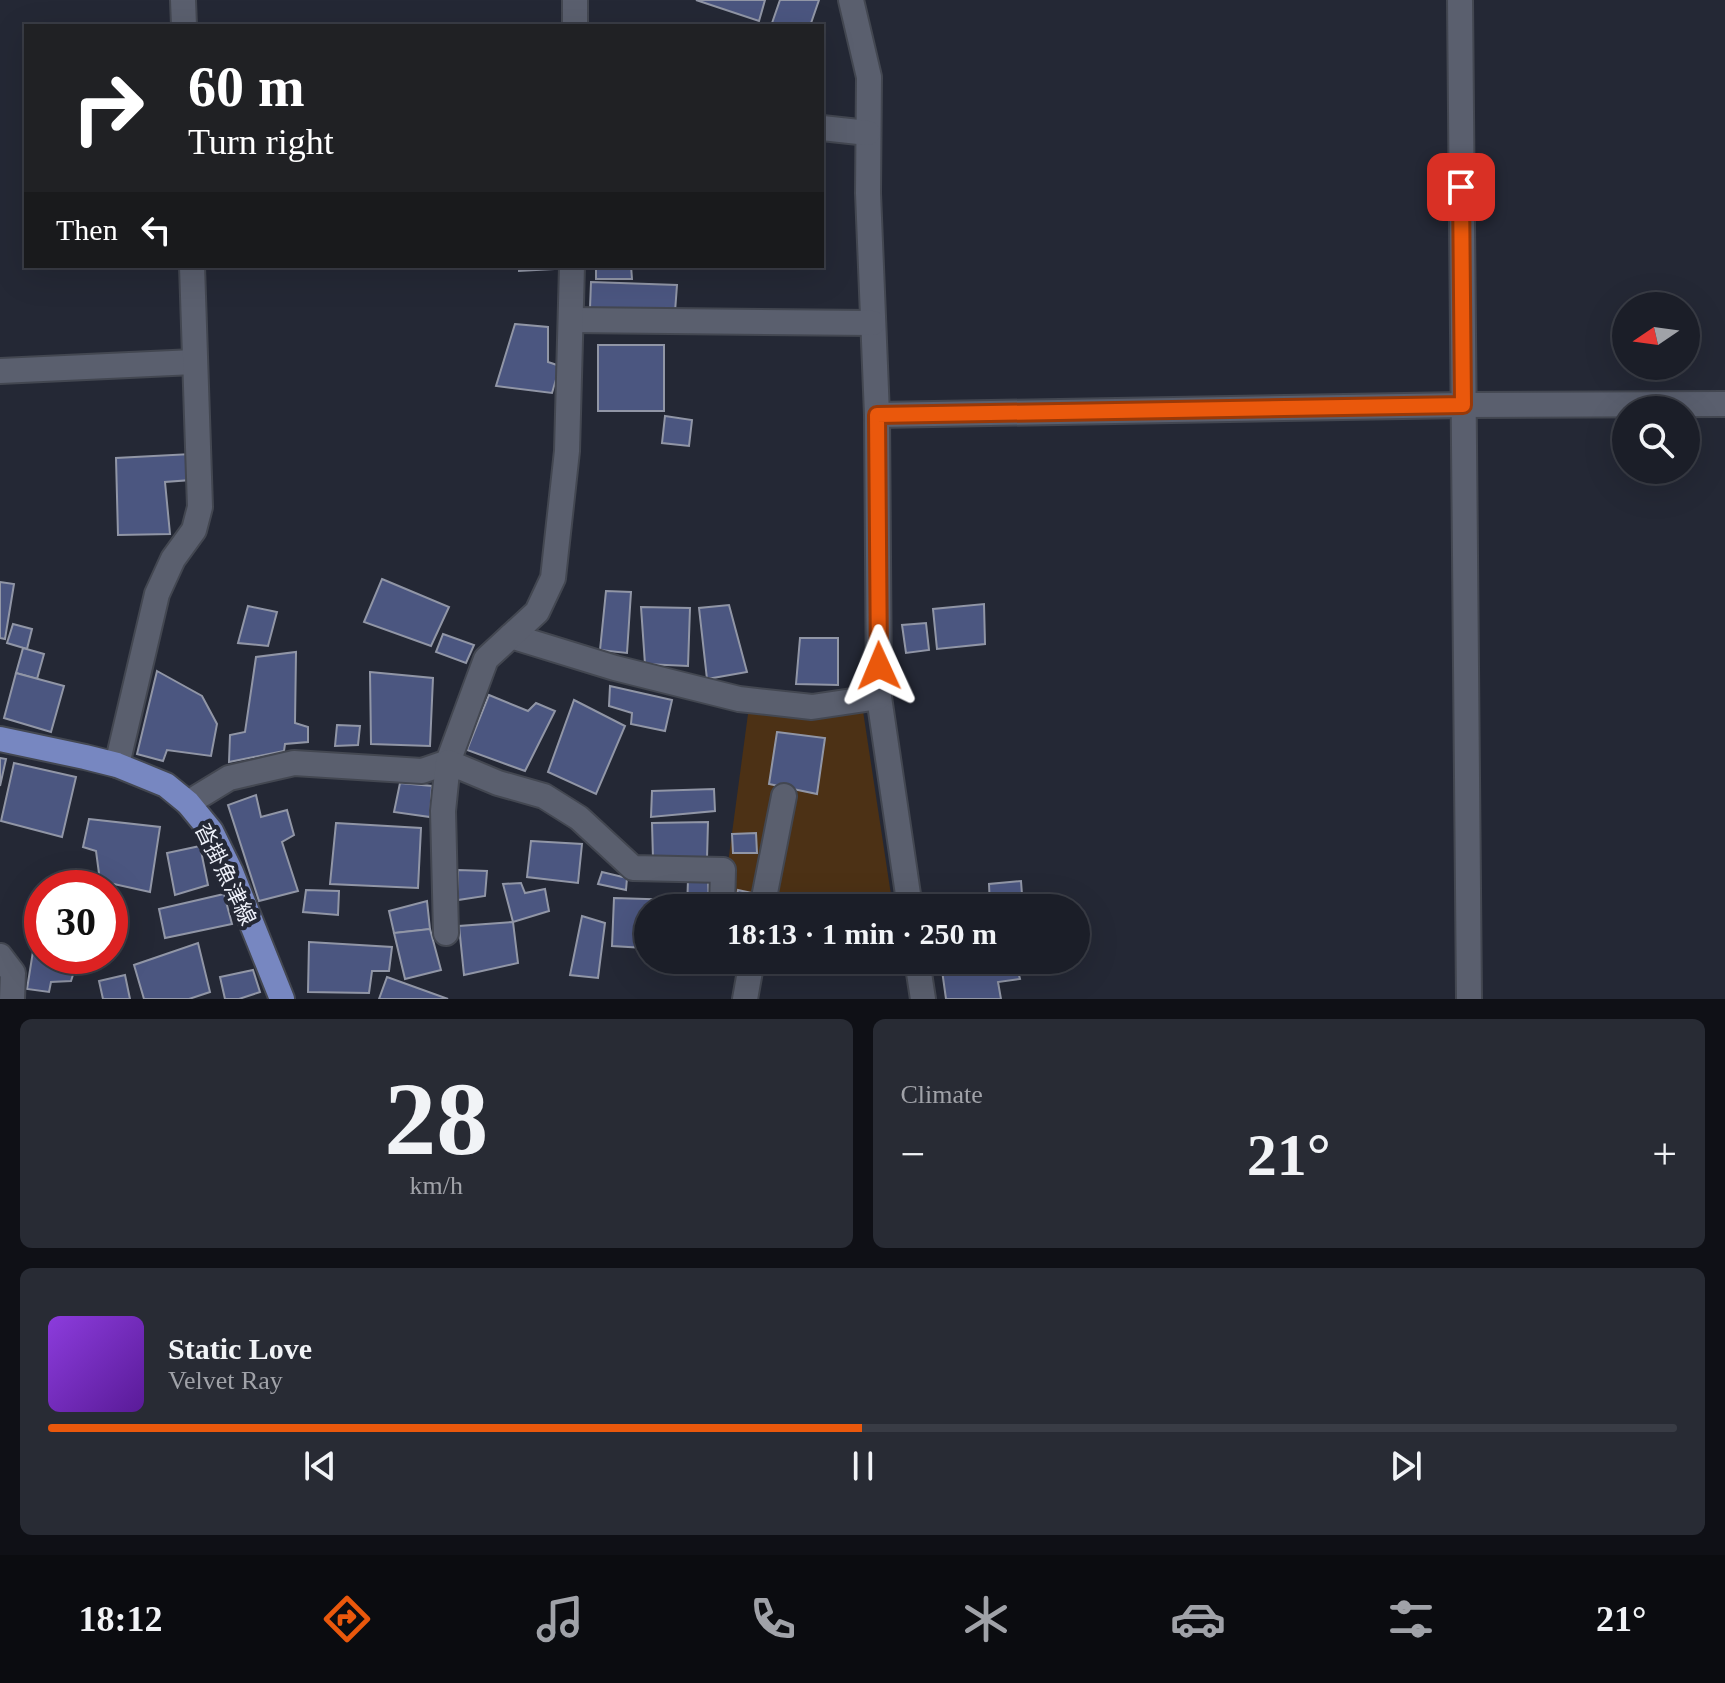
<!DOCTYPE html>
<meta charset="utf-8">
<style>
:root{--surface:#1b1e28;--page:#282b34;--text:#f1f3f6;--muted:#a0a2a8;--line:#393c45;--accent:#ea580c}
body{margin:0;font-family:"Times New Roman","Noto Sans JP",serif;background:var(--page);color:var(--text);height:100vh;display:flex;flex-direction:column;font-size:30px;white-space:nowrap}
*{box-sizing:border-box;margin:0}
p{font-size:26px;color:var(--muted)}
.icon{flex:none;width:44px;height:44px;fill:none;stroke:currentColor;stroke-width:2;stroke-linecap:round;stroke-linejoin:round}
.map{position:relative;height:999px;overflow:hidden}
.side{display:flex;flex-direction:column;gap:20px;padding:20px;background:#0f1016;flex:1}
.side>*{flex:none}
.banner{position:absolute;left:24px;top:24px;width:800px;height:244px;border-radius:0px;box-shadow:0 8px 32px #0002,0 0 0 2px var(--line);background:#202124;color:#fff;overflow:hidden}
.needle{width:52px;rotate:257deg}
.tools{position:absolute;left:1612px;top:292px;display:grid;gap:16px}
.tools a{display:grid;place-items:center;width:88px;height:88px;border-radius:50%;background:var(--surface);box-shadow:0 8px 32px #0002,0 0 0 2px var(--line);font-size:40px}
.speed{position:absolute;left:24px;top:870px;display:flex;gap:16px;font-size:40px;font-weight:700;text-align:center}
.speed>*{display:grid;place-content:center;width:104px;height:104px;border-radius:50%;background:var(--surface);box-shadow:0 8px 32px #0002,0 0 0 2px var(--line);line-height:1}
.speed .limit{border:12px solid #d22;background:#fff;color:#111}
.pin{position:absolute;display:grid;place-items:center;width:68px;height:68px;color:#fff;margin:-34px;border-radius:16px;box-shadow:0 4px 12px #0006}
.me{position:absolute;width:88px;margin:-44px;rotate:359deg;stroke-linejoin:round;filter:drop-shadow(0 0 6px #0008)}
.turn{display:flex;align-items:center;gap:28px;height:168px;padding:0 32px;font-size:36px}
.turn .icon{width:104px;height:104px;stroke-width:2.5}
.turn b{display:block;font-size:56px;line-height:68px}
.then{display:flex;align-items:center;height:76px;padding:0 32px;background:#0003;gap:16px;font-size:30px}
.big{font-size:60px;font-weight:700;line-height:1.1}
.side .widget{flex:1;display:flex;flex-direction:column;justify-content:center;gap:12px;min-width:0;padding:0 28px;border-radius:12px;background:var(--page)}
.side .dial{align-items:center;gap:0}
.dial b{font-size:104px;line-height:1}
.song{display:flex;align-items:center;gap:24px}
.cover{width:96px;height:96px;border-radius:12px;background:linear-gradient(135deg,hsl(270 70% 55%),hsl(270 70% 35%))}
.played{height:8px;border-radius:4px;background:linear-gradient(90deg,var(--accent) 50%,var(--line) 50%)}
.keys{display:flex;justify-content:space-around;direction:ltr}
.heat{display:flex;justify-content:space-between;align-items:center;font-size:44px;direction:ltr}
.side .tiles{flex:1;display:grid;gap:20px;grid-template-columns:1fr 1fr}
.widget:last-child{grid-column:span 2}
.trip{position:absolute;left:634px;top:894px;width:456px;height:80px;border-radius:40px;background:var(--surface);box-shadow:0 8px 32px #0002,0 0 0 2px var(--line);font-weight:700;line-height:80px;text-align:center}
.tab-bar{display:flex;height:128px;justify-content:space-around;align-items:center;background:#0b0c10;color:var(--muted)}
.tab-bar .icon{width:56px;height:56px}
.tab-bar .on{color:var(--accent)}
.tab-bar b{font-size:36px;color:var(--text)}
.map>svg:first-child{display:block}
.green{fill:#4c3115}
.building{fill:#4b5680;stroke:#9196a6;stroke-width:2}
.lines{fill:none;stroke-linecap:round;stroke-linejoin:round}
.minor-casing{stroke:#434751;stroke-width:28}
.major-casing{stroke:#434751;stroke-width:28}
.minor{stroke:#5a5f6e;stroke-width:24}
.major{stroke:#7787c1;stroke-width:24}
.route-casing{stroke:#983908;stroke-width:20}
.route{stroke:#ea580c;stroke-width:14}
.labels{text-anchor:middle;stroke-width:8;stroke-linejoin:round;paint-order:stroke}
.street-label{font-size:22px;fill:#edf0f9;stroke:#242835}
</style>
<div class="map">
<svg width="1725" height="999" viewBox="0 0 1725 999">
<rect width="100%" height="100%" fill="#242835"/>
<polygon class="green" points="863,711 893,908 722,908 748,714"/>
<g class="building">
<polygon points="696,0 765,0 759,21"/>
<polygon points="780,0 819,0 810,26 771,26"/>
<polygon points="519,266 555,266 554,269 519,271"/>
<polygon points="596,266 631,266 632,279 596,279"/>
<polygon points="591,282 677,285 675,312 590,308"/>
<polygon points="515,324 548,327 548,362 560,366 552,393 496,386"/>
<rect x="598" y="345" width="66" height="66"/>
<polygon points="665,416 692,420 689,446 662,443"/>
<polygon points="191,454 191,480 165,482 170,534 118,535 116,458"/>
<polygon points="382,579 449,607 431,646 364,622"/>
<polygon points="0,582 14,584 5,639 0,638"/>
<polygon points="606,591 631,592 627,653 600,650"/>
<polygon points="984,604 985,644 937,649 933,609"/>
<polygon points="729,605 747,672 707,679 699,608"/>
<polygon points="248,606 277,612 268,646 238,643"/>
<polygon points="641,607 690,608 688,666 645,664"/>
<polygon points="926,623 929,650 906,653 902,625"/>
<polygon points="13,624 32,629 27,649 7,643"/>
<polygon points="443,634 474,645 466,663 436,652"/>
<polygon points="800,638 838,638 838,685 796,684"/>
<polygon points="23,648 44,654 37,679 16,673"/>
<polygon points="296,652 295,723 308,727 308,742 285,744 284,751 229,762 230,735 245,732 256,657"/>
<polygon points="157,671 202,696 217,724 211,756 167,750 163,761 137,754"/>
<polygon points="370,672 433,678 430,746 371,744"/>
<polygon points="16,673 64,686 51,732 4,718"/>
<polygon points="610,686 672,700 665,731 631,724 632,713 609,706"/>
<polygon points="489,695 528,711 536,703 555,711 525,771 467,750"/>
<polygon points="574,700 625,726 596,794 548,772"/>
<polygon points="337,725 360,726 358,745 335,746"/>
<polygon points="777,732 825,738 817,794 769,784"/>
<polygon points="0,758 6,759 0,786"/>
<polygon points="14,763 76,777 62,837 1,821"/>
<polygon points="400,783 432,786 430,817 394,812"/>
<polygon points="714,789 715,811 651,817 652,791"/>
<polygon points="256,795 261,817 287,810 294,835 282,842 298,891 259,901 228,805"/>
<polygon points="89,819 160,827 150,892 100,881 96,851 83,847"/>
<polygon points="708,822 707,859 653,859 652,823"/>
<polygon points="336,823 421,828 418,888 330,884"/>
<polygon points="756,833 757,853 733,853 732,834"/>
<polygon points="531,841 582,844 578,883 527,877"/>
<polygon points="200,846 208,885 175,895 167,853"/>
<polygon points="458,870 487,871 485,896 458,900"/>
<polygon points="602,872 627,878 626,890 598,884"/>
<polygon points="708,878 709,908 687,908 688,880"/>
<polygon points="1021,881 1023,908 990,908 989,884"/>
<polygon points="521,883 525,893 545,889 549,911 513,922 503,884"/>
<polygon points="306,890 339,891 338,915 303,912"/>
<polygon points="738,890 752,893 749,908 734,908"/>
<polygon points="224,894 232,924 165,938 159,909"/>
<polygon points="614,898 678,900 678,908 648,908 648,960 674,960 646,961 645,948 612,946"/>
<polygon points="427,901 430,929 394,933 389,911"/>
<polygon points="582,916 605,923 598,978 570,975"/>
<polygon points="513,922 518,963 464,975 459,926"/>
<polygon points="430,929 441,970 405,979 394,933"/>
<polygon points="309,942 392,947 389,971 372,971 369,993 308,992"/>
<polygon points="198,943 210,992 189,999 144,999 134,965"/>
<polygon points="34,945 42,946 42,956 79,956 71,981 51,982 49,992 27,989"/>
<polygon points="958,960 1015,960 1020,979 998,982 1001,999 946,999 941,963"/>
<polygon points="253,970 260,992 239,999 225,999 220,977"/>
<polygon points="125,975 130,999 103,999 99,981"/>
<polygon points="387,977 448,999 379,999"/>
</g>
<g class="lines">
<defs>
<g id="minor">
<polyline points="183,0 184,26"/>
<polyline points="851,0 869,77 868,193 877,415 879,697 910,908"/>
<polyline points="1460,0 1469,999"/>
<polyline points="575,26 575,0"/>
<polyline points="822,128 868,133"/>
<polyline points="571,320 873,323"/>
<polyline points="0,371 194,362"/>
<polyline points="877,415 1463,405 1725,404"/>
<polyline points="511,636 615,668 739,699 812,707 879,697"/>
<polyline points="117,765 157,594 173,559 194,530 200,507 192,266"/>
<polyline points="188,803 229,778 294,763 422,771 448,762 486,659 537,612 553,578 567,451 572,266"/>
<polyline points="762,908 784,796"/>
<polyline points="446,933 443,811 448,762 498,783 544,796 579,818 633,868 723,870 722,908"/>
<polyline points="0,956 13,973 12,999"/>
<polyline points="917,960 923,999"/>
<polyline points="745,999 752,960"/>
</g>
<polyline id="major" points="0,739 85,757 117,765 166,785 188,803 211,831 231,872 282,999"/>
</defs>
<use href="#minor" class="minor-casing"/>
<use href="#major" class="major-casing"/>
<use href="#minor" class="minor"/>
<use href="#major" class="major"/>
</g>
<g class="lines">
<defs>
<polyline id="route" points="879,666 877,415 1463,405 1461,187"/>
</defs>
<use href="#route" class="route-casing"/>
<use href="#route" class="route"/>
</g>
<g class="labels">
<g class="street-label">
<text transform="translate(226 874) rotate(64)" y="8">沓掛魚津線</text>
</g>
</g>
</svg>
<div class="tools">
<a><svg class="needle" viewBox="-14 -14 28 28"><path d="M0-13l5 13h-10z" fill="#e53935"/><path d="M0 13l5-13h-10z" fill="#a0a2a8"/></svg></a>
<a><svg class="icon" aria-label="search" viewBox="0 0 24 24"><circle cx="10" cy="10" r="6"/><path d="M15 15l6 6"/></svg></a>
</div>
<div class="speed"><div class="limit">30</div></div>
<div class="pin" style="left:1461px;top:187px;background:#d93025"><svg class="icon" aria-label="arrive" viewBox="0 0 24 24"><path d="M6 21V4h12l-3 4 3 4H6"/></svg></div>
<svg class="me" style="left:879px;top:666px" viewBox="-20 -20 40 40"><path d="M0-17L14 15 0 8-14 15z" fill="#ea580c" stroke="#fff" stroke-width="4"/></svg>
<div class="trip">18:13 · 1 min · 250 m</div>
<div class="banner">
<div class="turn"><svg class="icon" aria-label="right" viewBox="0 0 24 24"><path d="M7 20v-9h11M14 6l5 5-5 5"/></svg><div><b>60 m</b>Turn right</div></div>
<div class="then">Then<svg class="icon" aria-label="left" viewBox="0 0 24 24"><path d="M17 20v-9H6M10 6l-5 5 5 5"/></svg></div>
</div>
</div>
<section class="side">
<div class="tiles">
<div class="widget dial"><b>28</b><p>km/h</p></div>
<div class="widget"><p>Climate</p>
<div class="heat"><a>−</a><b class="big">21°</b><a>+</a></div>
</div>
<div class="widget">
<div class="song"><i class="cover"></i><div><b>Static Love</b><p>Velvet Ray</p></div></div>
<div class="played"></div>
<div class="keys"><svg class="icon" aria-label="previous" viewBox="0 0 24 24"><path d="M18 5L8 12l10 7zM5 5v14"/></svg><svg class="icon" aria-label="pause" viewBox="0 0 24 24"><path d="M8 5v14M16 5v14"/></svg><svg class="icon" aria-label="next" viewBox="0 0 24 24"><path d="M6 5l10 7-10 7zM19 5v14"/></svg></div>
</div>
</div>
</section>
<nav class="tab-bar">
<b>18:12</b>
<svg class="icon on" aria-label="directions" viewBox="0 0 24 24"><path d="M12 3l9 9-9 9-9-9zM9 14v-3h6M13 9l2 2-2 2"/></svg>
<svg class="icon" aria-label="music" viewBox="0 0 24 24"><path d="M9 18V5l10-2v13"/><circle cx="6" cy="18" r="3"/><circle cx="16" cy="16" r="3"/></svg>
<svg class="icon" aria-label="phone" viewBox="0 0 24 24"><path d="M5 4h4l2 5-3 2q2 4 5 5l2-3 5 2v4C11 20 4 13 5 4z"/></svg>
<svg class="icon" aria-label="climate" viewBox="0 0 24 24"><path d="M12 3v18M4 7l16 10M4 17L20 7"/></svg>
<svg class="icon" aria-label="car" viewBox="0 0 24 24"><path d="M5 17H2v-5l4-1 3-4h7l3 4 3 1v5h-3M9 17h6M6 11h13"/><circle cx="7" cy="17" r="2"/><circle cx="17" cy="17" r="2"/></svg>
<svg class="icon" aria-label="filters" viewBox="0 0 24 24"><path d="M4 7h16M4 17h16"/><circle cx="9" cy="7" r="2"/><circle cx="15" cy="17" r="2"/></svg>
<b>21°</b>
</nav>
